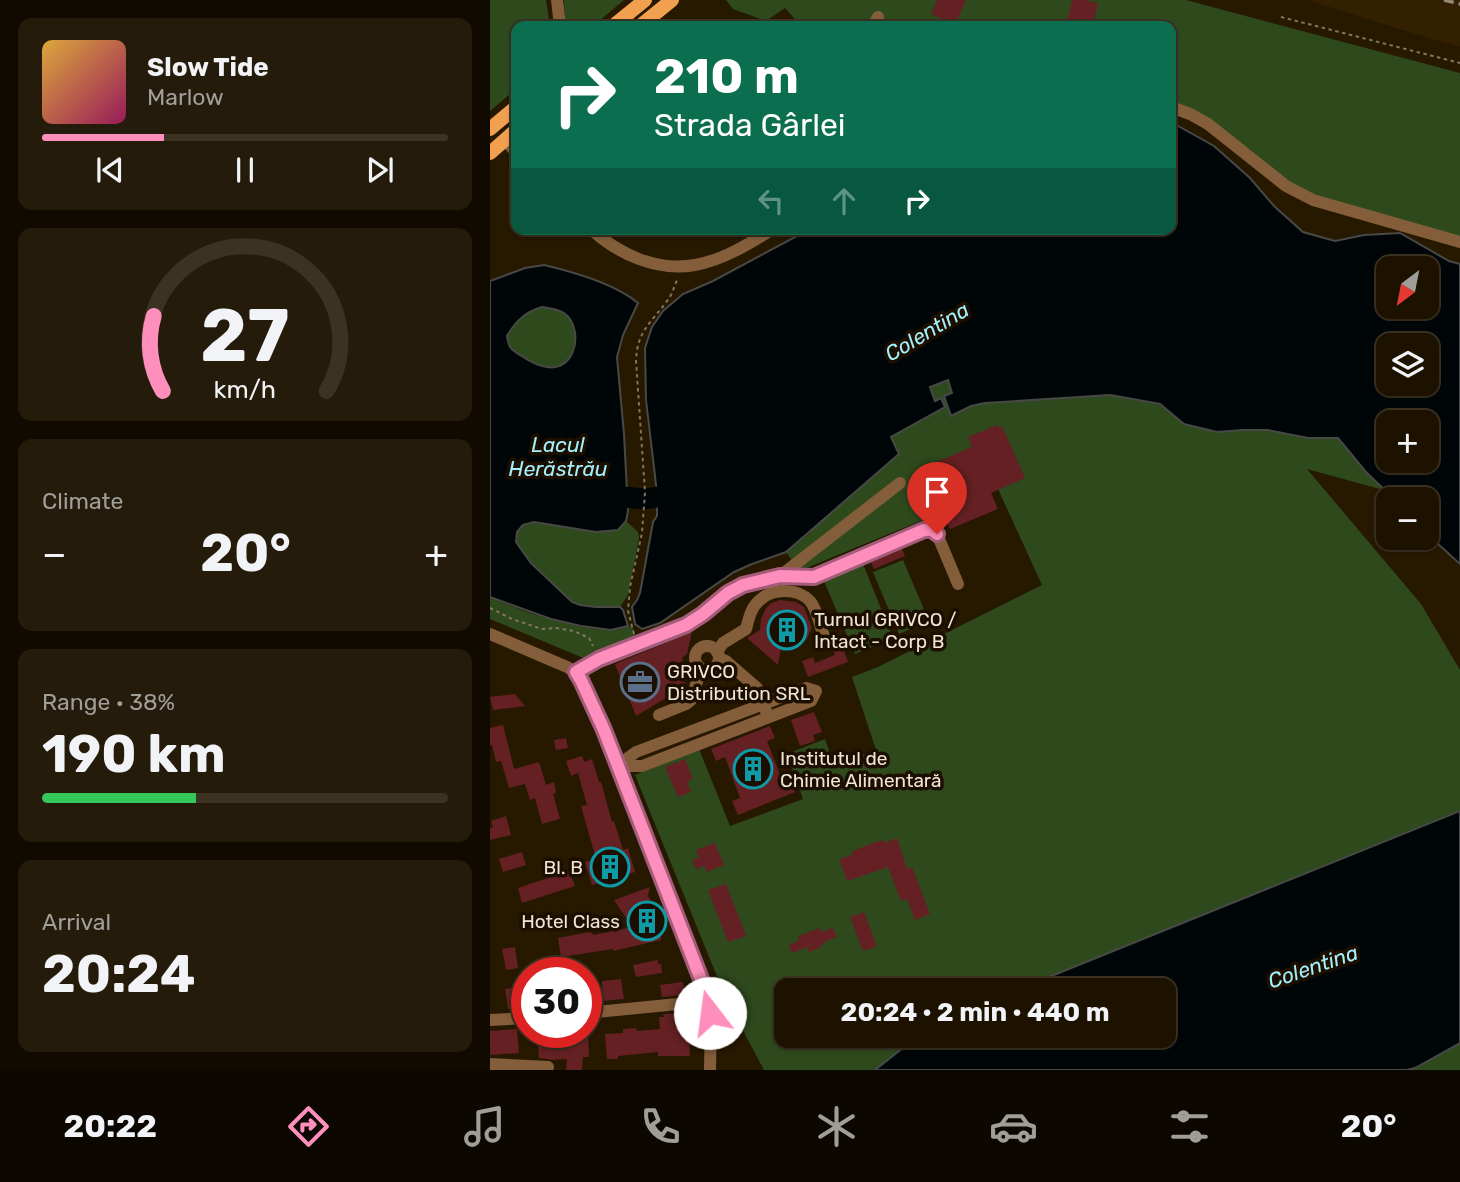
<!DOCTYPE html>
<meta charset="utf-8">
<style>
:root{--surface:#1d1200;--page:#251b0a;--text:#f1f3f6;--muted:#a09e99;--line:#3b3222;--accent:#fe8ebb}
body{margin:0;font-family:Rubik,sans-serif;background:var(--page);color:var(--text);height:100vh;display:flex;flex-direction:column;font-size:26px;white-space:nowrap}
*{box-sizing:border-box;margin:0}
p{font-size:23px;color:var(--muted)}
.icon{flex:none;width:38px;height:38px;fill:none;stroke:currentColor;stroke-width:2;stroke-linecap:round;stroke-linejoin:round}
.map{position:relative;flex:1;overflow:hidden}
.panel{display:flex;flex-direction:column;gap:18px;padding:18px;background:#100a00;width:490px}
.panel>*{flex:none}
.hud{position:absolute;left:21px;top:21px;width:665px;height:214px;border-radius:14px;box-shadow:0 2px 5px #0004,0 0 0 2px var(--line);background:#0b6e4f;color:#fff;overflow:hidden}
.needle{width:46px;rotate:212deg}
.buttons{position:absolute;left:886px;top:256px;display:grid;gap:14px}
.buttons a{display:grid;place-items:center;width:63px;height:63px;border-radius:14px;background:var(--surface);box-shadow:0 2px 5px #0004,0 0 0 2px var(--line);font-size:35px}
.speed{position:absolute;left:21px;top:957px;display:flex;gap:14px;font-size:35px;font-weight:700;text-align:center}
.speed>*{display:grid;place-content:center;width:91px;height:91px;border-radius:50%;background:var(--surface);box-shadow:0 2px 5px #0004,0 0 0 2px var(--line);line-height:1}
.speed .limit{border:10px solid #d22;background:#fff;color:#111}
.pin{position:absolute;display:grid;place-items:center;width:60px;height:60px;color:#fff;margin:-72px -30px;border-radius:50% 50% 50% 0;rotate:-45deg;box-shadow:0 0 7px #0007}
.pin .icon{rotate:45deg}
.me{position:absolute;width:77px;margin:-38px;rotate:345deg;stroke-linejoin:round;filter:drop-shadow(0 0 5px #0008)}
.turn{display:flex;align-items:center;gap:24px;height:147px;padding:0 28px;font-size:32px}
.turn .icon{width:91px;height:91px;stroke-width:2.5}
.turn b{display:block;font-size:49px;line-height:60px}
.lanes{display:flex;align-items:center;height:66px;padding:0 28px;background:#0003;justify-content:center;gap:35px;direction:ltr}
.lanes .off{opacity:.35}
.big{font-size:52px;font-weight:700;line-height:1.1}
.panel .card{flex:1;display:flex;flex-direction:column;justify-content:center;gap:10px;min-width:0;padding:0 24px;border-radius:14px;background:var(--page)}
.panel .dial{align-items:center;gap:0}
.dial svg{height:182px;overflow:visible;fill:none;stroke:var(--line);stroke-width:7;stroke-linecap:round;text-anchor:middle}
.dial text{fill:var(--text);stroke:none}
.song{display:flex;align-items:center;gap:21px}
.cover{width:84px;height:84px;border-radius:10px;background:linear-gradient(135deg,hsl(40 70% 55%),hsl(330 70% 35%))}
.played{height:7px;border-radius:4px;background:linear-gradient(90deg,var(--accent) 30%,var(--line) 30%)}
.keys{display:flex;justify-content:space-around;direction:ltr}
.heat{display:flex;justify-content:space-between;align-items:center;font-size:38px;direction:ltr}
.charge{height:10px;border-radius:5px;background:linear-gradient(90deg,#34c759 38%,var(--line) 0)}
.trip{position:absolute;left:284px;top:978px;width:402px;height:70px;border-radius:14px;background:var(--surface);box-shadow:0 2px 5px #0004,0 0 0 2px var(--line);font-weight:700;line-height:70px;text-align:center}
.dock{display:flex;height:112px;justify-content:space-around;align-items:center;background:#0c0700;color:var(--muted)}
.dock .icon{width:49px;height:49px}
.dock .selected{color:var(--accent)}
.dock b{font-size:32px;color:var(--text)}
main{display:flex;flex:1;min-height:0}
.map>svg:first-child{display:block}
.built{fill:#332000}
.green{fill:#2e4a1d}
.water{fill:#000608;stroke:#484946;stroke-width:2;fill-rule:evenodd}
.lines{fill:none;stroke-linecap:round;stroke-linejoin:round}
.river{stroke:#000608;stroke-width:21}
.building{fill:#642022}
.path{stroke:#817561;stroke-width:2;stroke-dasharray:3.5 3.5;stroke-linecap:butt}
.minor{stroke:#845e3a;stroke-width:12}
.major{stroke:#f1a050;stroke-width:14}
.rail{stroke:#958976;stroke-width:3.5;stroke-dasharray:10 5;stroke-linecap:butt}
.route-casing{stroke:#a55c7a;stroke-width:18}
.route{stroke:#fe8ebb;stroke-width:12}
.labels{text-anchor:middle;stroke-width:7;stroke-linejoin:round;paint-order:stroke}
.poi-label{font-size:19px;fill:#f0e6d7;stroke:#1d0f00;text-anchor:start}
.water-label{font-size:21px;font-style:italic;fill:#a3f0fe;stroke:#1d0f00}
</style>
<main>
<section class="panel">
<div class="card">
<div class="song"><i class="cover"></i><div><b>Slow Tide</b><p>Marlow</p></div></div>
<div class="played"></div>
<div class="keys"><svg class="icon" aria-label="previous" viewBox="0 0 24 24"><path d="M18 5L8 12l10 7zM5 5v14"/></svg><svg class="icon" aria-label="pause" viewBox="0 0 24 24"><path d="M8 5v14M16 5v14"/></svg><svg class="icon" aria-label="next" viewBox="0 0 24 24"><path d="M6 5l10 7-10 7zM19 5v14"/></svg></div>
</div>
<div class="card dial"><svg viewBox="0 0 100 80">
<path d="M14 69A42 42 0 1 1 86 69"/>
<path d="M14 69A42 42 0 0 1 10 36" stroke="#fe8ebb"/>
<text x="50" y="56" font-size="32" font-weight="700">27</text>
<text x="50" y="72" font-size="11">km/h</text>
</svg></div>
<div class="card"><p>Climate</p>
<div class="heat"><a>−</a><b class="big">20°</b><a>+</a></div>
</div>
<div class="card"><p>Range · 38%</p><b class="big">190 km</b><div class="charge"></div></div>
<div class="card"><p>Arrival</p><b class="big">20:24</b></div>
</section>
<div class="map">
<svg width="970" height="1070" viewBox="0 0 970 1070">
<rect width="100%" height="100%" fill="#271800"/>
<polygon class="built" points="817,0 970,0 970,47 912,30"/>
<g class="green">
<polygon points="0,0 56,0 60,26 26,26 26,89 0,111"/>
<polygon points="74,0 134,0 103,26 75,26"/>
<polygon points="236,0 696,0 970,73 970,237 834,201 798,184 681,103 681,26 311,26 295,8 276,21 243,9"/>
<path d="M52 307C59 308 68 309 74 313 96 328 84 375 54 367 41 364 30 354 20 347L17 336C27 320 34 312 52 307Z"/>
<polygon points="458,380 462,394 454,396 461,415 481,406 495,403 620,395 670,405 694,424 727,432 753,430 778,430 818,438 848,438 876,472 897,491 817,469 931,604 970,670 970,811 554,979 519,990 296,990 296,1036 428,1036 385,1070 274,1070 237,1001 145,775 209,749 240,826 313,799 297,754 335,739 344,765 386,750 362,677 388,667 552,585 508,489 309,571 296,552 319,534 400,437 455,408 445,401 440,387"/>
<path d="M136 521 148 532 149 538 138 595 130 607C117 607 103 608 90 605 70 600 38 559 26 542L27 532 33 525 44 522 106 532 128 530Z"/>
<polygon points="413,560 439,621 409,634 383,572"/>
<polygon points="373,564 403,638 365,654 334,581"/>
<path d="M0 597C33 612 84 629 120 630 128 630 135 627 142 626L148 644 98 660 0 619Z"/>
<polygon points="970,1043 970,1070 917,1070 925,1068"/>
</g>
<g class="water">
<path d="M681 122 724 146 760 178 784 206 813 232 845 241 874 235 910 233 959 261 970 264V564L936 533V499H904L876 472 848 438H818L778 430H753L727 432 694 424 670 404 620 395 495 403 481 406 461 416 454 396 462 393 458 380 440 387 445 401 451 398 455 407 401 437 409 454 296 552 262 564 244 572 170 623 152 629 145 624 142 607 147 600 150 593 163 522 167 516V506L165 504 164 494 167 493 156 400 155 348 162 327 173 311 193 294 223 281 320 229H681ZM898 268H936V306H898ZM898 345H936V383H898ZM898 422H936V460H898Z"/>
<path d="M54 265C84 272 124 283 148 303L133 335 127 357 134 434 138 511 136 521 128 530 106 532 44 522 33 525 27 532 26 542 41 563 82 602 90 605 105 607H130L133 610 138 626 121 630 91 626 61 619 0 597V281L35 268ZM52 307C59 308 68 309 74 313 97 329 85 388 38 360 34 357 23 352 20 347 18 344 18 340 17 336 26 321 35 312 52 307Z"/>
<polygon points="970,811 970,1043 925,1068 917,1070 385,1070 428,1036 674,1036 674,990 519,990 554,979"/>
</g>
<g class="lines">
<polyline class="river" points="110,495 155,499 192,493"/>
</g>
<g class="building">
<polygon points="447,0 476,0 465,25 441,14"/>
<polygon points="582,0 594,0 608,3 603,26 576,26"/>
<polygon points="507,425 508,428 512,426 535,478 501,493 508,509 460,529 449,503 441,507 425,471 482,447 478,437"/>
<polygon points="412,549 415,556 384,569 381,562"/>
<polygon points="290,600 306,602 314,607 322,628 316,640 305,649 291,648 288,665 257,638 270,630 271,619 276,608 281,603"/>
<polygon points="202,632 197,654 192,658 198,674 192,677 196,686 146,716 125,664"/>
<polygon points="351,642 358,662 318,677 312,661 323,657 325,663 345,655 341,645"/>
<polygon points="25,694 35,706 3,710 0,697"/>
<polygon points="324,712 332,732 323,735 325,741 310,746 301,720"/>
<polygon points="13,725 24,769 49,762 56,785 64,782 66,793 63,794 70,819 52,824 45,798 40,800 35,784 19,788 11,761 6,762 2,745 0,745 0,728"/>
<polygon points="280,726 285,738 277,741 292,780 299,777 305,792 248,815 242,801 250,798 235,757 226,761 221,749"/>
<polygon points="76,738 78,748 66,750 64,740"/>
<polygon points="92,756 94,762 102,759 109,782 111,782 122,822 124,821 133,850 138,848 145,872 102,885 95,862 106,859 91,806 97,805 88,773 81,776 76,761"/>
<polygon points="195,759 203,779 197,782 201,792 188,797 175,767"/>
<polygon points="16,816 21,835 0,840 0,828 3,827 1,821"/>
<polygon points="407,838 417,869 422,867 440,914 425,920 417,899 411,901 398,867 357,881 349,859 362,855 361,852 383,843 393,840 394,843"/>
<polygon points="225,843 234,865 217,872 214,866 206,869 202,860 209,858 206,850"/>
<polygon points="32,852 36,865 13,872 9,859"/>
<polygon points="79,871 85,886 32,903 28,888"/>
<polygon points="236,884 256,936 238,942 218,890"/>
<polygon points="160,887 158,896 164,905 172,925 171,940 123,951 123,949 71,957 68,938 100,932 104,935 142,927 124,900"/>
<polygon points="374,912 387,946 373,951 360,917"/>
<polygon points="330,928 331,932 343,928 347,937 334,942 334,944 330,946 330,948 319,952 317,947 302,953 299,945 309,940 308,936"/>
<polygon points="25,947 28,968 16,970 12,949"/>
<polygon points="168,960 168,964 171,964 172,973 146,977 143,965"/>
<polygon points="131,979 134,999 113,1001 112,981"/>
<polygon points="193,982 195,995 172,997 170,985"/>
<polygon points="37,986 37,1007 18,1009 15,989"/>
<polygon points="191,1013 193,1036 199,1036 200,1056 168,1056 168,1052 128,1056 128,1059 117,1059 115,1034 133,1033 133,1029 146,1028 147,1031 170,1029 169,1017 174,1017 173,1014"/>
<polygon points="27,1029 29,1053 0,1055 0,1031"/>
<polygon points="47,1032 68,1032 68,1034 98,1033 99,1057 93,1057 92,1070 76,1070 77,1059 63,1060 49,1058"/>
</g>
<g class="lines">
<g class="path">
<polyline points="791,17 970,63"/>
<polyline points="0,608 22,619 52,629 66,628 84,631 99,638 103,646"/>
<path d="M144 634 138 611 140 587 152 533 155 492 146 361C147 331 161 323 177 301 182 295 184 287 187 280"/>
</g>
<g class="minor">
<polyline points="67,0 70,26"/>
<polyline points="383,26 388,17"/>
<polyline points="681,107 700,114 718,124 796,186 823,200 970,242"/>
<polyline points="15,140 26,152"/>
<path d="M101 229C128 254 167 272 205 265 233 260 259 244 283 229"/>
<polyline points="290,576 410,483"/>
<polyline points="0,634 77,667 86,672 91,680 114,730 217,992 221,1013 220,1070"/>
<circle cx="217" cy="658" r="12"/>
<path d="M227 652 233 643 256 629C259 618 261 607 270 600 283 588 308 588 320 601 327 609 330 626 334 636"/>
<polyline points="229,658 236,661 267,688 276,711"/>
<path d="M86 672 109 659 196 625 213 614 238 593 253 585 290 576 324 577 434 530C440 529 443 530 447 534L468 584"/>
<polygon points="316,688 326,691 321,701 152,766 127,766 146,752"/>
<polyline points="169,715 196,704 201,700 211,669"/>
<polyline points="96,1013 219,1001"/>
<polyline points="0,1020 37,1018"/>
<polyline points="0,1064 58,1067"/>
</g>
<g class="major">
<polyline points="123,26 155,0"/>
<polyline points="150,26 182,0"/>
<polyline points="0,129 26,107"/>
<polyline points="0,153 26,130"/>
</g>
<polyline class="rail" points="954,0 970,4"/>
</g>
<g class="lines">
<defs>
<path id="route" d="M220 1013 216 992 114 730 91 680 86 672 109 659 196 625 213 614 238 593 253 585 290 576 324 577 434 530C440 529 443 530 447 534"/>
</defs>
<use href="#route" class="route-casing"/>
<use href="#route" class="route"/>
</g>
<defs>
<symbol id="building-ring" viewBox="-11 -11 22 22"><circle r="9.5" fill="#1d0f00" stroke="#0f9aa8" stroke-width="1.5"/><path d="M-4-6H4V6H1V3H-1V6H-4ZM-2.5-4.3h1.7v1.8h-1.7ZM.8-4.3h1.7v1.8H.8ZM-2.5-1h1.7V.8h-1.7ZM.8-1h1.7V.8H.8Z" fill="#0f9aa8"/></symbol>
<symbol id="office-ring" viewBox="-11 -11 22 22"><circle r="9.5" fill="#1d0f00" stroke="#5c6f8a" stroke-width="1.5"/><path d="M-6-3h4V-5.5h4V-3h4V5H-6ZM-1-4.5V-3h2v-1.5ZM-6 0V1H6V0Z" fill="#5c6f8a"/></symbol>
</defs>
<g fill-rule="evenodd">
<use href="#building-ring" x="275" y="608" width="44" height="44"/>
<use href="#office-ring" x="128" y="660" width="44" height="44"/>
<use href="#building-ring" x="241" y="747" width="44" height="44"/>
<use href="#building-ring" x="98" y="845" width="44" height="44"/>
<use href="#building-ring" x="135" y="899" width="44" height="44"/>
</g>
<g class="labels">
<g class="poi-label">
<text x="324" y="626">Turnul GRIVCO /<tspan x="324" dy="22">Intact - Corp B</tspan></text>
<text x="177" y="678">GRIVCO<tspan x="177" dy="22">Distribution SRL</tspan></text>
<text x="290" y="765">Institutul de<tspan x="290" dy="22">Chimie Alimentară</tspan></text>
<text x="93" y="874" text-anchor="end">Bl. B</text>
<text x="130" y="928" text-anchor="end">Hotel Class</text>
</g>
<g class="water-label">
<text transform="translate(437 332) rotate(-31)" y="7">Colentina</text>
<text x="68" y="452">Lacul<tspan x="68" dy="24">Herăstrău</tspan></text>
<text transform="translate(823 967) rotate(-19)" y="7">Colentina</text>
</g>
</g>
</svg>
<div class="buttons">
<a><svg class="needle" viewBox="-14 -14 28 28"><path d="M0-13l5 13h-10z" fill="#e53935"/><path d="M0 13l5-13h-10z" fill="#a09e99"/></svg></a>
<a><svg class="icon" aria-label="layers" viewBox="0 0 24 24"><path d="M12 4l9 5-9 5-9-5zM3 14l9 5 9-5"/></svg></a>
<a>+</a>
<a>−</a>
</div>
<div class="speed"><div class="limit">30</div></div>
<div class="pin" style="left:447px;top:534px;background:#d93025"><svg class="icon" aria-label="arrive" viewBox="0 0 24 24"><path d="M6 21V4h12l-3 4 3 4H6"/></svg></div>
<svg class="me" style="left:220px;top:1013px" viewBox="-20 -20 40 40"><circle r="19" fill="#fff"/><path d="M0-13L10 11 0 6-10 11z" fill="#fe8ebb"/></svg>
<div class="trip">20:24 · 2 min · 440 m</div>
<div class="hud">
<div class="turn"><svg class="icon" aria-label="right" viewBox="0 0 24 24"><path d="M7 20v-9h11M14 6l5 5-5 5"/></svg><div><b>210 m</b>Strada Gârlei</div></div>
<div class="lanes"><svg class="icon off" aria-label="left" viewBox="0 0 24 24"><path d="M17 20v-9H6M10 6l-5 5 5 5"/></svg><svg class="icon off" aria-label="ahead" viewBox="0 0 24 24"><path d="M12 20V5M6 11l6-6 6 6"/></svg><svg class="icon" aria-label="right" viewBox="0 0 24 24"><path d="M7 20v-9h11M14 6l5 5-5 5"/></svg></div>
</div>
</div>
</main>
<nav class="dock">
<b>20:22</b>
<svg class="icon selected" aria-label="directions" viewBox="0 0 24 24"><path d="M12 3l9 9-9 9-9-9zM9 14v-3h6M13 9l2 2-2 2"/></svg>
<svg class="icon" aria-label="music" viewBox="0 0 24 24"><path d="M9 18V5l10-2v13"/><circle cx="6" cy="18" r="3"/><circle cx="16" cy="16" r="3"/></svg>
<svg class="icon" aria-label="phone" viewBox="0 0 24 24"><path d="M5 4h4l2 5-3 2q2 4 5 5l2-3 5 2v4C11 20 4 13 5 4z"/></svg>
<svg class="icon" aria-label="climate" viewBox="0 0 24 24"><path d="M12 3v18M4 7l16 10M4 17L20 7"/></svg>
<svg class="icon" aria-label="car" viewBox="0 0 24 24"><path d="M5 17H2v-5l4-1 3-4h7l3 4 3 1v5h-3M9 17h6M6 11h13"/><circle cx="7" cy="17" r="2"/><circle cx="17" cy="17" r="2"/></svg>
<svg class="icon" aria-label="filters" viewBox="0 0 24 24"><path d="M4 7h16M4 17h16"/><circle cx="9" cy="7" r="2"/><circle cx="15" cy="17" r="2"/></svg>
<b>20°</b>
</nav>
